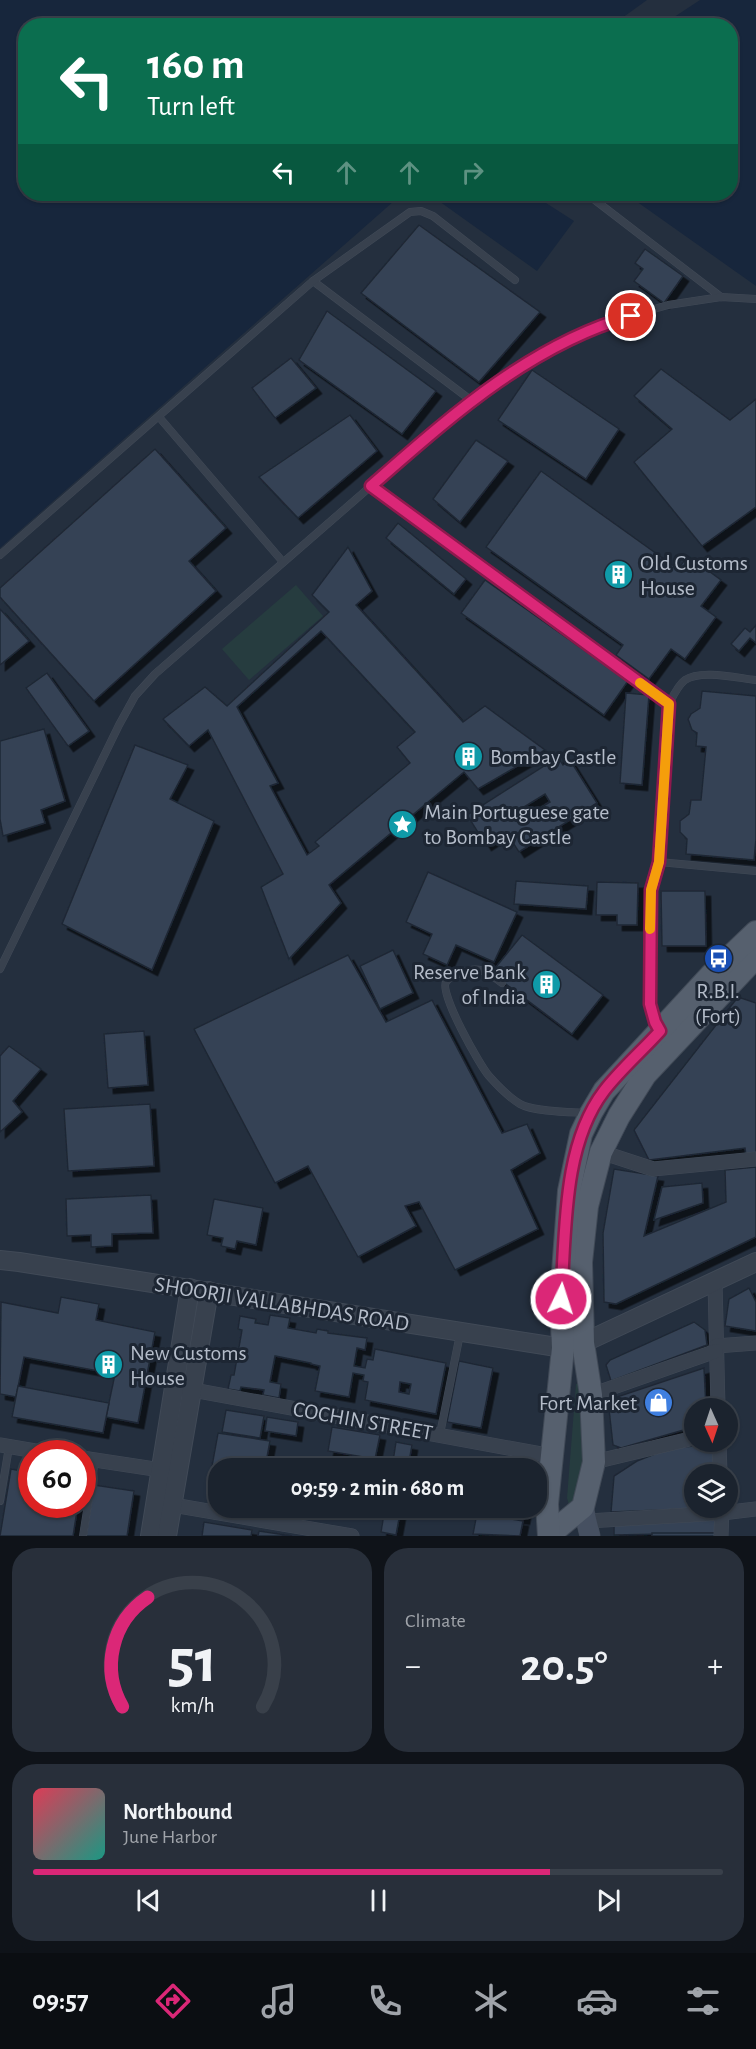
<!DOCTYPE html>
<meta charset="utf-8">
<style>
:root{--surface:#1b232e;--page:#282f3a;--text:#f1f3f6;--muted:#a0a4aa;--line:#39404a;--accent:#db2777}
body{margin:0;font-family:"Alegreya Sans",sans-serif;background:var(--page);color:var(--text);height:100vh;display:flex;flex-direction:column;font-size:22px;white-space:nowrap}
*{box-sizing:border-box;margin:0}
p{font-size:20px;color:var(--muted)}
.icon{flex:none;width:33px;height:33px;fill:none;stroke:currentColor;stroke-width:2;stroke-linecap:round;stroke-linejoin:round}
.map{position:relative;height:1536px;overflow:hidden}
.panel{display:flex;flex-direction:column;gap:12px;padding:12px;background:#0f1319;flex:1}
.panel>*{flex:none}
.banner{position:absolute;left:18px;top:18px;width:720px;height:183px;border-radius:24px;box-shadow:0 2px 4px #0004,0 0 0 2px var(--line);background:#0b6e4f;color:#fff;overflow:hidden}
.needle{width:39px;rotate:177deg}
.tools{position:absolute;left:684px;top:1398px;display:grid;gap:12px}
.tools a{display:grid;place-items:center;width:54px;height:54px;border-radius:50%;background:var(--surface);box-shadow:0 2px 4px #0004,0 0 0 2px var(--line);font-size:30px}
.speed{position:absolute;left:18px;top:1440px;display:flex;gap:12px;font-size:30px;font-weight:700;text-align:center}
.speed>*{display:grid;place-content:center;width:78px;height:78px;border-radius:50%;background:var(--surface);box-shadow:0 2px 4px #0004,0 0 0 2px var(--line);line-height:1}
.speed .limit{border:9px solid #d22;background:#fff;color:#111}
.pin{position:absolute;display:grid;place-items:center;width:51px;height:51px;color:#fff;margin:-26px;border:3px solid #fff;border-radius:50%;box-shadow:0 2px 6px #0007}
.me{position:absolute;width:66px;margin:-33px;rotate:4deg;stroke-linejoin:round;filter:drop-shadow(0 0 4px #0008)}
.turn{display:flex;align-items:center;gap:21px;height:126px;padding:0 30px;font-size:27px}
.turn .icon{width:78px;height:78px;stroke-width:2.5}
.turn b{display:block;font-size:42px;line-height:51px}
.lanes{display:flex;align-items:center;height:57px;padding:0 30px;background:#0003;justify-content:center;gap:30px;direction:ltr}
.lanes .off{opacity:.35}
.big{font-size:45px;font-weight:700;line-height:1.1}
.panel .tile{flex:1;display:flex;flex-direction:column;justify-content:center;gap:9px;min-width:0;padding:0 21px;border-radius:24px;background:var(--page)}
.panel .dial{align-items:center;gap:0}
.dial svg{height:156px;overflow:visible;fill:none;stroke:var(--line);stroke-width:7;stroke-linecap:round;text-anchor:middle}
.dial text{fill:var(--text);stroke:none}
.song{display:flex;align-items:center;gap:18px}
.cover{width:72px;height:72px;border-radius:9px;background:linear-gradient(135deg,hsl(350 70% 55%),hsl(170 70% 35%))}
.played{height:6px;border-radius:3px;background:linear-gradient(90deg,var(--accent) 75%,var(--line) 75%)}
.keys{display:flex;justify-content:space-around;direction:ltr}
.heat{display:flex;justify-content:space-between;align-items:center;font-size:33px;direction:ltr}
.panel .tiles{flex:1;display:grid;gap:12px;grid-template-columns:1fr 1fr}
.tile:last-child{grid-column:span 2}
.trip{position:absolute;left:208px;top:1458px;width:339px;height:60px;border-radius:24px;background:var(--surface);box-shadow:0 2px 4px #0004,0 0 0 2px var(--line);font-weight:700;line-height:60px;text-align:center}
.tab-bar{display:flex;height:96px;justify-content:space-around;align-items:center;background:#0b0e12;color:var(--muted)}
.tab-bar .icon{width:42px;height:42px}
.tab-bar .on{color:var(--accent)}
.tab-bar b{font-size:27px;color:var(--text)}
.map>svg:first-child{display:block}
.green{fill:#263c3f}
.water{fill:#17263c}
.building{fill:#364354;stroke:#1f2835;stroke-width:1.5;fill-rule:evenodd;filter:url(#shadow)}
.lines{fill:none;stroke-linecap:round;stroke-linejoin:round}
.service-casing{stroke:#414a57;stroke-width:8}
.minor-casing{stroke:#414a57;stroke-width:15}
.tertiary-casing{stroke:#414a57;stroke-width:20}
.secondary-casing{stroke:#414a57;stroke-width:21}
.primary-casing{stroke:#414a57;stroke-width:24}
.service{stroke:#38414e;stroke-width:7}
.minor{stroke:#38414e;stroke-width:14}
.tertiary{stroke:#38414e;stroke-width:18}
.secondary{stroke:#465061;stroke-width:20}
.primary{stroke:#56606e;stroke-width:22}
.route-casing{stroke:#8e194d;stroke-width:15}
.route{stroke:#db2777;stroke-width:10}
.slow{stroke:#f59e0b;stroke-width:10}
.labels{text-anchor:middle;stroke-width:6;stroke-linejoin:round;paint-order:stroke}
.poi-label{font-size:22px;fill:#b4bcc9;stroke:#1d2633;text-anchor:start}
.street-label{font-size:22px;fill:#b4bcc9;stroke:#1d2633}
</style>
<div class="map">
<svg width="756" height="1536" viewBox="0 0 756 1536">
<defs>
<filter id="shadow"><feDropShadow dx="5.5" dy="5.5" stdDeviation="0" flood-color="#0009"/></filter>
</defs>
<rect width="100%" height="100%" fill="#242f3e"/>
<g class="green">
<polygon points="296,585 323,616 249,680 222,649"/>
<polygon points="576,1384 581,1384 586,1459 581,1494 569,1505 567,1498"/>
</g>
<g class="water">
<polygon points="0,0 647,0 611,26 26,26 26,194 402,194 0,548"/>
<polygon points="700,0 756,0 756,286 626,194 730,194 730,26 662,25"/>
<polygon points="429,194 532,194 574,221 537,271"/>
</g>
<g class="building">
<polygon points="419,225 540,312 479,382 361,293"/>
<polygon points="645,249 683,276 664,303 634,281 643,269 635,263"/>
<polygon points="327,311 436,391 402,434 299,360"/>
<polygon points="291,358 316,388 275,418 252,388"/>
<polygon points="661,369 730,420 756,399 756,507 702,546 634,462 672,429 634,396"/>
<polygon points="532,370 619,429 586,479 498,420"/>
<polygon points="350,415 377,451 298,518 259,477"/>
<polygon points="476,440 508,461 460,522 433,499"/>
<polygon points="155,449 226,528 189,561 216,591 94,701 0,597 0,588"/>
<polygon points="541,471 678,569 688,556 721,580 701,606 716,617 685,659 671,649 649,679 616,655 623,645 486,547"/>
<polygon points="398,523 466,579 454,594 386,538"/>
<path d="M348 547 372 591 356 605 463 722 485 706 545 750 478 789 464 772 329 885 341 903 289 959 261 887 283 874 208 730 189 746 163 719 205 687 227 706 329 612 312 595ZM321 631 415 732 397 747 410 763 315 842 319 846 307 855 270 786 278 783 237 707Z"/>
<polygon points="485,580 628,681 604,715 461,613"/>
<polygon points="0,609 29,641 0,665"/>
<polygon points="756,625 756,643 750,638 739,651 731,644 745,628 750,632"/>
<polygon points="47,673 89,731 68,746 26,688"/>
<polygon points="702,691 756,696 756,839 754,860 686,854 687,839 680,832 680,821 689,814 691,800 701,800 706,747 696,746 697,733 692,730 688,719 691,714 700,708"/>
<polygon points="626,693 649,695 642,785 620,783"/>
<polygon points="44,729 65,801 41,810 45,823 3,836 0,819 0,741"/>
<polygon points="135,745 188,765 170,799 214,821 152,970 62,924"/>
<path d="M558 757 563 765 570 760 597 803 519 852 506 832 486 845 467 815ZM545 794 550 802 524 818 519 810Z"/>
<polygon points="428,872 517,912 494,962 456,945 447,965 423,954 432,934 406,922"/>
<polygon points="516,881 588,886 586,909 514,904"/>
<polygon points="597,882 638,883 637,925 617,925 617,915 596,915"/>
<polygon points="661,891 705,891 706,946 662,946"/>
<polygon points="522,935 603,995 572,1034 491,973"/>
<polygon points="393,950 413,993 380,1009 360,966"/>
<polygon points="348,955 386,1022 432,1000 502,1133 527,1124 540,1153 511,1170 538,1229 455,1270 419,1202 405,1206 416,1226 358,1257 308,1166 275,1183 194,1029"/>
<polygon points="738,997 756,1003 756,1154 746,1155 745,1148 649,1160 634,1130"/>
<polygon points="144,1031 148,1085 108,1088 104,1034"/>
<polygon points="9,1046 41,1069 13,1101 22,1112 0,1132 0,1056"/>
<polygon points="150,1104 154,1166 68,1171 64,1109"/>
<polygon points="756,1167 756,1237 616,1304 604,1302 603,1233 614,1169 658,1176 644,1236 726,1202 725,1170"/>
<polygon points="702,1183 703,1203 654,1220 662,1187"/>
<polygon points="151,1195 153,1233 112,1234 112,1246 91,1247 91,1235 67,1236 66,1199"/>
<polygon points="214,1199 263,1208 256,1245 237,1241 235,1249 221,1246 223,1238 207,1235"/>
<polygon points="749,1288 756,1302 756,1331 725,1326 729,1299"/>
<polygon points="61,1297 99,1304 96,1320 155,1332 138,1423 106,1417 115,1374 24,1357 16,1397 0,1394 1,1302 58,1313"/>
<path d="M270 1315 290 1318 288 1328 316 1333 317 1329 328 1331V1333L367 1338 365 1350 357 1348 354 1366 365 1368 367 1359 373 1360 375 1349 446 1363 436 1414 365 1400 368 1382 363 1381 364 1375 353 1373 349 1397 315 1391 320 1366 311 1364V1363L275 1356 270 1382 281 1384 279 1398 263 1395 264 1390 241 1387 240 1391 228 1389 231 1375H234L242 1330 238 1329 240 1316 256 1319 255 1323 268 1325ZM400 1382 411 1384 409 1394 399 1392Z"/>
<polygon points="694,1322 705,1330 707,1345 611,1381 606,1365 610,1360"/>
<polygon points="459,1361 493,1368 481,1428 447,1422"/>
<polygon points="704,1368 706,1408 694,1408 694,1427 621,1448 613,1445 608,1400"/>
<polygon points="18,1386 109,1403 103,1433 12,1417"/>
<polygon points="226,1410 264,1416 260,1438 222,1432"/>
<polygon points="267,1417 298,1422 296,1436 265,1431"/>
<polygon points="332,1427 380,1435 375,1459 328,1451"/>
<polygon points="218,1433 270,1441 265,1468 219,1468 219,1478 210,1477"/>
<polygon points="396,1442 412,1445 408,1468 392,1468"/>
<polygon points="707,1445 714,1451 714,1474 694,1474 694,1508 714,1508 611,1512 614,1476 637,1461 670,1448"/>
<polygon points="487,1457 532,1464 532,1468 485,1468"/>
<polygon points="11,1469 32,1473 32,1504 78,1504 73,1536 0,1536"/>
<polygon points="213,1479 219,1480 219,1501 209,1499"/>
<polygon points="94,1485 134,1491 127,1536 86,1536"/>
<polygon points="385,1508 401,1508 396,1535 381,1532"/>
<polygon points="477,1508 526,1508 524,1519 476,1511"/>
<polygon points="477,1513 523,1521 520,1536 473,1534"/>
<polygon points="715,1515 715,1533 614,1535 614,1520"/>
<polygon points="204,1522 252,1530 251,1536 202,1536"/>
<polygon points="259,1531 292,1536 258,1536"/>
<rect x="652" y="1533" width="63" height="3"/>
</g>
<g class="lines">
<defs>
<g id="service">
<polyline points="587,194 721,297"/>
<polyline points="313,281 472,401"/>
<polyline points="159,417 283,562"/>
<polyline points="371,486 669,704"/>
<polyline points="0,555 313,281 410,212 421,211 433,216 515,280"/>
<path d="M756 680C737 678 701 669 685 680 678 685 673 696 669 704L659 862 756 871"/>
<polyline points="0,969 119,725 135,696 155,674 455,413 543,353 612,321 668,305 721,297 756,299"/>
<path d="M502 983C487 972 480 965 461 973 456 975 449 977 446 982 439 993 480 1066 489 1076 497 1085 510 1098 520 1104 534 1112 571 1112 588 1113"/>
<polyline points="658,1028 650,1004 651,890 659,862"/>
<polyline points="440,1434 460,1334"/>
<polyline points="0,1501 9,1447"/>
<polyline points="83,1536 95,1460"/>
</g>
<g id="minor">
<polyline points="601,1152 653,1169 756,1159"/>
<polyline points="715,1282 718,1408"/>
<polyline points="716,1346 756,1343"/>
<polyline points="182,1388 552,1456"/>
<polyline points="591,1395 716,1351"/>
<polyline points="719,1442 720,1474"/>
<polyline points="0,1445 53,1454"/>
<polyline points="82,1458 161,1470"/>
<polyline points="594,1462 694,1438"/>
<polyline points="173,1505 352,1536"/>
<polyline points="588,1521 722,1513 756,1509"/>
<polyline points="721,1536 722,1508"/>
</g>
<g id="tertiary">
<polyline points="0,1260 19,1262 563,1348 583,1343 756,1262"/>
<polyline points="150,1536 190,1288"/>
<polyline points="167,1536 209,1291"/>
</g>
<polyline id="secondary" points="583,1507 590,1536"/>
<g id="primary">
<polyline points="549,1535 583,1507 594,1462 591,1395 583,1343 581,1262 587,1206 601,1152 619,1116 645,1075 756,957"/>
<polyline points="549,1536 547,1504 563,1348 561,1299 569,1191 581,1134 591,1113 604,1091 711,975 756,932"/>
</g>
</defs>
<use href="#service" class="service-casing"/>
<use href="#minor" class="minor-casing"/>
<use href="#tertiary" class="tertiary-casing"/>
<use href="#secondary" class="secondary-casing"/>
<use href="#primary" class="primary-casing"/>
<use href="#service" class="service"/>
<use href="#minor" class="minor"/>
<use href="#tertiary" class="tertiary"/>
<use href="#secondary" class="secondary"/>
<use href="#primary" class="primary"/>
</g>
<g class="lines">
<defs>
<path id="route" d="M561 1299C566 1233 562 1146 604 1091 620 1070 642 1051 660 1031L655 1022 650 1004 651 890 659 862 669 704 371 486C449 418 529 345 631 316"/>
</defs>
<use href="#route" class="route-casing"/>
<use href="#route" class="route"/>
<polyline class="slow" points="640,683 669,704 659,862 651,890 650,929"/>
</g>
<defs>
<symbol id="building-disc" viewBox="-11 -11 22 22"><circle r="9.5" fill="#0f9aa8" stroke="#1d2633"/><path d="M-4-6H4V6H1V3H-1V6H-4ZM-2.5-4.3h1.7v1.8h-1.7ZM.8-4.3h1.7v1.8H.8ZM-2.5-1h1.7V.8h-1.7ZM.8-1h1.7V.8H.8Z" fill="#fff"/></symbol>
<symbol id="sight-disc" viewBox="-11 -11 22 22"><circle r="9.5" fill="#0f9aa8" stroke="#1d2633"/><path d="M0-6L1.8-2.2L6-1.7L2.9 1.2L3.7 5.4L0 3.3L-3.7 5.4L-2.9 1.2L-6-1.7L-1.8-2.2Z" fill="#fff"/></symbol>
<symbol id="bus-disc" viewBox="-11 -11 22 22"><circle r="9.5" fill="#1a4fb4" stroke="#1d2633"/><path d="M-5-6H5V4H4V6H2V4H-2V6H-4V4H-5ZM-3.5-4V0h7V-4ZM-3.5 1.2v1.5H-2V1.2ZM2 1.2v1.5H3.5V1.2Z" fill="#fff"/></symbol>
<symbol id="shop-disc" viewBox="-11 -11 22 22"><circle r="9.5" fill="#3f7fe0" stroke="#1d2633"/><path d="M-5-2.5h2.3a2.7 3.5 0 0 1 5.4 0H5L5.5 6h-11ZM-1.5-2.5h3a1.5 2.3 0 0 0-3 0Z" fill="#fff"/></symbol>
</defs>
<g fill-rule="evenodd">
<use href="#building-disc" x="602" y="558" width="33" height="33"/>
<use href="#building-disc" x="452" y="740" width="33" height="33"/>
<use href="#sight-disc" x="386" y="808" width="33" height="33"/>
<use href="#bus-disc" x="702" y="942" width="33" height="33"/>
<use href="#building-disc" x="530" y="968" width="33" height="33"/>
<use href="#building-disc" x="92" y="1348" width="33" height="33"/>
<use href="#shop-disc" x="642" y="1386" width="33" height="33"/>
</g>
<g class="labels">
<g class="poi-label">
<text x="640" y="570">Old Customs<tspan x="640" dy="25">House</tspan></text>
<text x="490" y="764">Bombay Castle</text>
<text x="424" y="819">Main Portuguese gate<tspan x="424" dy="25">to Bombay Castle</tspan></text>
<text x="526" y="979" text-anchor="end">Reserve Bank<tspan x="526" dy="25">of India</tspan></text>
<text x="718" y="998" text-anchor="middle">R.B.I.<tspan x="718" dy="25">(Fort)</tspan></text>
<text x="130" y="1360">New Customs<tspan x="130" dy="25">House</tspan></text>
<text x="637" y="1410" text-anchor="end">Fort Market</text>
</g>
<g class="street-label">
<text transform="translate(282 1303) rotate(9)" y="8">SHOORJI VALLABHDAS ROAD</text>
<text transform="translate(363 1420) rotate(10)" y="8">COCHIN STREET</text>
</g>
</g>
</svg>
<div class="tools">
<a><svg class="needle" viewBox="-14 -14 28 28"><path d="M0-13l5 13h-10z" fill="#e53935"/><path d="M0 13l5-13h-10z" fill="#a0a4aa"/></svg></a>
<a><svg class="icon" aria-label="layers" viewBox="0 0 24 24"><path d="M12 4l9 5-9 5-9-5zM3 14l9 5 9-5"/></svg></a>
</div>
<div class="speed"><div class="limit">60</div></div>
<div class="pin" style="left:631px;top:316px;background:#d93025"><svg class="icon" aria-label="arrive" viewBox="0 0 24 24"><path d="M6 21V4h12l-3 4 3 4H6"/></svg></div>
<svg class="me" style="left:561px;top:1299px" viewBox="-20 -20 40 40"><circle r="17" fill="#db2777" stroke="#fff" stroke-width="3"/><path d="M0-11L8 9 0 5-8 9z" fill="#fff"/></svg>
<div class="trip">09:59 · 2 min · 680 m</div>
<div class="banner">
<div class="turn"><svg class="icon" aria-label="left" viewBox="0 0 24 24"><path d="M17 20v-9H6M10 6l-5 5 5 5"/></svg><div><b>160 m</b>Turn left</div></div>
<div class="lanes"><svg class="icon" aria-label="left" viewBox="0 0 24 24"><path d="M17 20v-9H6M10 6l-5 5 5 5"/></svg><svg class="icon off" aria-label="ahead" viewBox="0 0 24 24"><path d="M12 20V5M6 11l6-6 6 6"/></svg><svg class="icon off" aria-label="ahead" viewBox="0 0 24 24"><path d="M12 20V5M6 11l6-6 6 6"/></svg><svg class="icon off" aria-label="right" viewBox="0 0 24 24"><path d="M7 20v-9h11M14 6l5 5-5 5"/></svg></div>
</div>
</div>
<section class="panel">
<div class="tiles">
<div class="tile dial"><svg viewBox="0 0 100 80">
<path d="M14 69A42 42 0 1 1 86 69"/>
<path d="M14 69A42 42 0 0 1 27 13" stroke="#db2777"/>
<text x="50" y="56" font-size="32" font-weight="700">51</text>
<text x="50" y="72" font-size="11">km/h</text>
</svg></div>
<div class="tile"><p>Climate</p>
<div class="heat"><a>−</a><b class="big">20.5°</b><a>+</a></div>
</div>
<div class="tile">
<div class="song"><i class="cover"></i><div><b>Northbound</b><p>June Harbor</p></div></div>
<div class="played"></div>
<div class="keys"><svg class="icon" aria-label="previous" viewBox="0 0 24 24"><path d="M18 5L8 12l10 7zM5 5v14"/></svg><svg class="icon" aria-label="pause" viewBox="0 0 24 24"><path d="M8 5v14M16 5v14"/></svg><svg class="icon" aria-label="next" viewBox="0 0 24 24"><path d="M6 5l10 7-10 7zM19 5v14"/></svg></div>
</div>
</div>
</section>
<nav class="tab-bar">
<b>09:57</b>
<svg class="icon on" aria-label="directions" viewBox="0 0 24 24"><path d="M12 3l9 9-9 9-9-9zM9 14v-3h6M13 9l2 2-2 2"/></svg>
<svg class="icon" aria-label="music" viewBox="0 0 24 24"><path d="M9 18V5l10-2v13"/><circle cx="6" cy="18" r="3"/><circle cx="16" cy="16" r="3"/></svg>
<svg class="icon" aria-label="phone" viewBox="0 0 24 24"><path d="M5 4h4l2 5-3 2q2 4 5 5l2-3 5 2v4C11 20 4 13 5 4z"/></svg>
<svg class="icon" aria-label="climate" viewBox="0 0 24 24"><path d="M12 3v18M4 7l16 10M4 17L20 7"/></svg>
<svg class="icon" aria-label="car" viewBox="0 0 24 24"><path d="M5 17H2v-5l4-1 3-4h7l3 4 3 1v5h-3M9 17h6M6 11h13"/><circle cx="7" cy="17" r="2"/><circle cx="17" cy="17" r="2"/></svg>
<svg class="icon" aria-label="filters" viewBox="0 0 24 24"><path d="M4 7h16M4 17h16"/><circle cx="9" cy="7" r="2"/><circle cx="15" cy="17" r="2"/></svg>
</nav>
